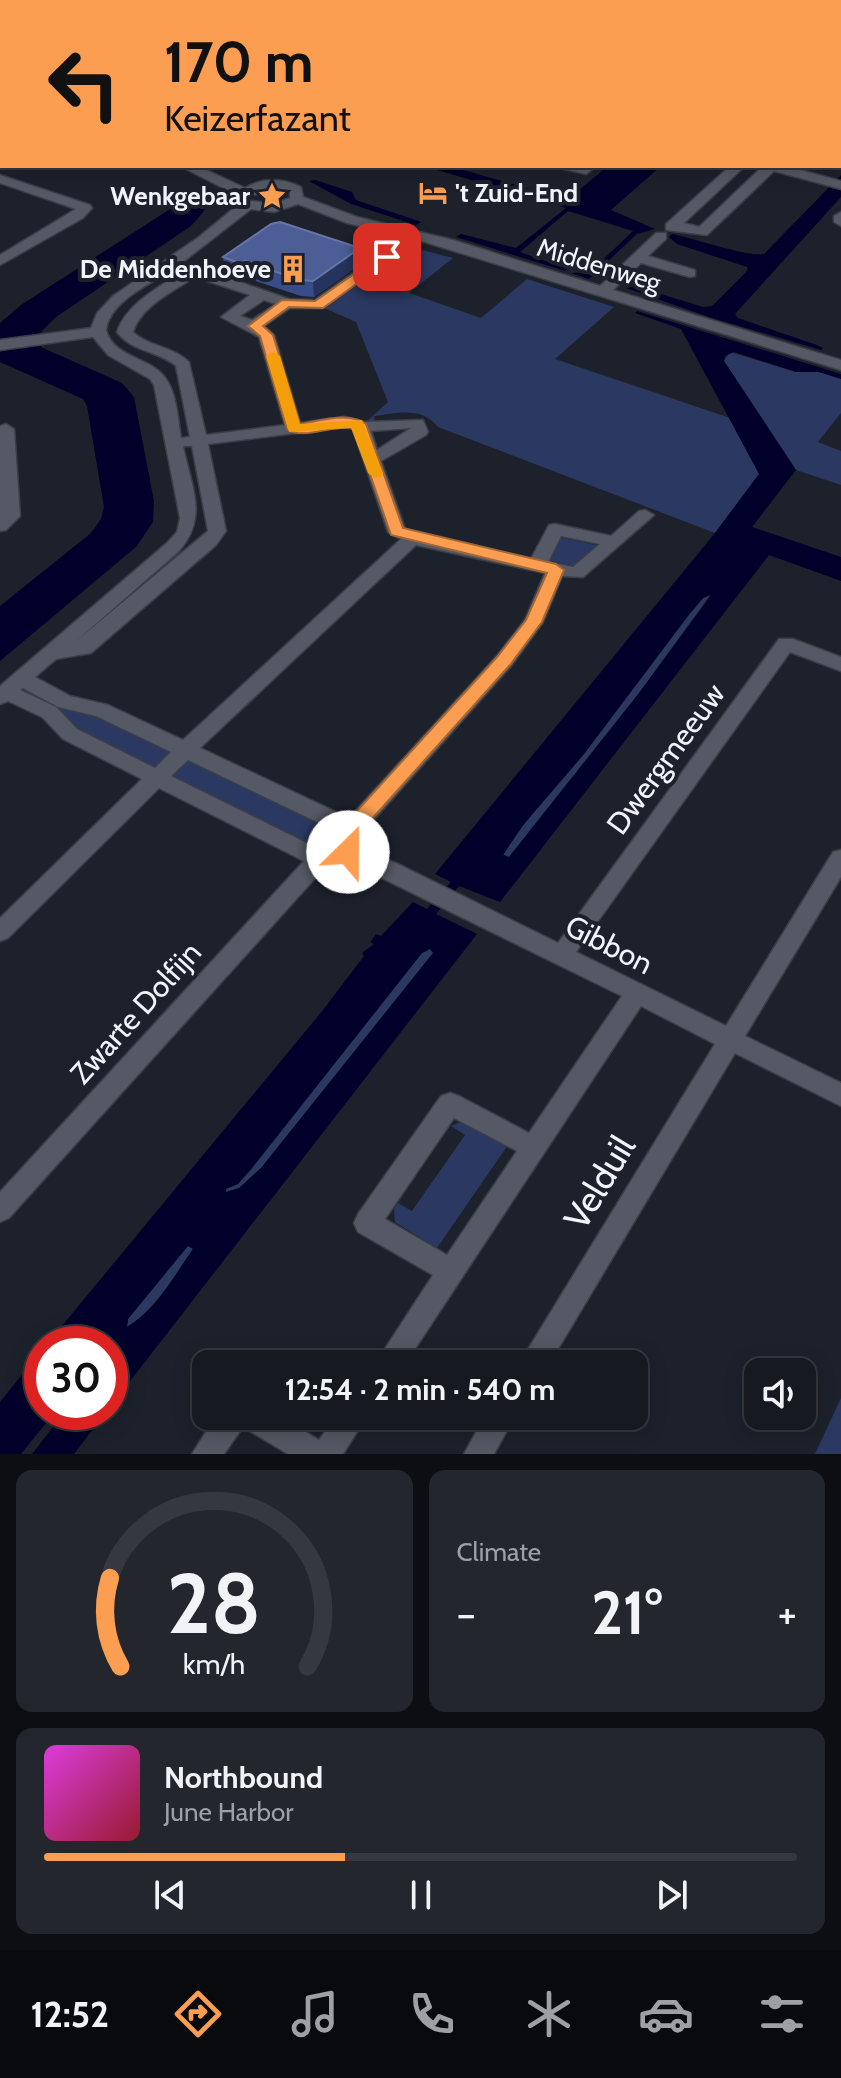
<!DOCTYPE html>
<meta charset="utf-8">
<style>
:root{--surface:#161920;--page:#23262d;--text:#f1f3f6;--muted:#9ea0a5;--line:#35383e;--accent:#fb9e51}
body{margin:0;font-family:Cabin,sans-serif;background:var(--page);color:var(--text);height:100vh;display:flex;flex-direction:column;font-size:30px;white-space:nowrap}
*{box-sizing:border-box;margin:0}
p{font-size:26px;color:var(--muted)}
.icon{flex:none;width:44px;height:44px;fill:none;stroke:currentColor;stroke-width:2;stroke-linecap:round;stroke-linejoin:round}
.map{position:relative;height:1454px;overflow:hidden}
.drawer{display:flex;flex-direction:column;gap:16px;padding:16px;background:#0c0e12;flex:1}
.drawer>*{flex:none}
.guide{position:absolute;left:0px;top:0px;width:842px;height:168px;box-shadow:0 4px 20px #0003,0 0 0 2px var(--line);background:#fb9e51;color:#111;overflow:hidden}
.fabs{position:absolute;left:744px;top:1358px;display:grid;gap:16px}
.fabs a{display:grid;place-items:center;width:72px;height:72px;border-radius:16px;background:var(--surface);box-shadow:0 4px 20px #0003,0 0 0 2px var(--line);font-size:40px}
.speed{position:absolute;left:24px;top:1326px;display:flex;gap:16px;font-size:40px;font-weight:700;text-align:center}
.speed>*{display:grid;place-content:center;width:104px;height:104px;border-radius:50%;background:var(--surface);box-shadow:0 4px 20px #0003,0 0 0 2px var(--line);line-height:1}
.speed .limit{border:12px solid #d22;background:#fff;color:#111}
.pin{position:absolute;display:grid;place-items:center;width:68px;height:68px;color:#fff;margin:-34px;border-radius:16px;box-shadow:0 4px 12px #0006}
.me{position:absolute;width:88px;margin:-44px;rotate:23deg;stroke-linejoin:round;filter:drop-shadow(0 0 6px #0008)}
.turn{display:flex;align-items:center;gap:28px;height:168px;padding:0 32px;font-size:36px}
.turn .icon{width:104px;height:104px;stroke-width:2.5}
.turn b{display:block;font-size:56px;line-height:68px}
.big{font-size:60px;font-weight:800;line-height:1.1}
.drawer .tile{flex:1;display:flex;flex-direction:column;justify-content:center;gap:12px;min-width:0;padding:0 28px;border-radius:16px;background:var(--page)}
.drawer .dial{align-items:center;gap:0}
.dial svg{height:208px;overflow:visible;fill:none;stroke:var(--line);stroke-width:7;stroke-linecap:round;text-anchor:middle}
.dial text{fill:var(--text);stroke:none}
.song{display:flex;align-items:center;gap:24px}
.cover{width:96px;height:96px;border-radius:12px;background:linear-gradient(135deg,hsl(300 70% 55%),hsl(350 70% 35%))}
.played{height:8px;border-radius:4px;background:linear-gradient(90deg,var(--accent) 40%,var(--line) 40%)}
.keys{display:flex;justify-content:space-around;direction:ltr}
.heat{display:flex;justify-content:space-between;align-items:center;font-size:44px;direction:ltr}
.drawer .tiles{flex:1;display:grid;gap:16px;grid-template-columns:1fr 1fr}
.tile:last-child{grid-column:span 2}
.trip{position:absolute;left:192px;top:1350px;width:456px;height:80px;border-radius:16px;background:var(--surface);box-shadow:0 4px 20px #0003,0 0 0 2px var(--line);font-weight:800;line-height:80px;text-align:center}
.menu{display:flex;height:128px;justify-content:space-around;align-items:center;background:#090a0d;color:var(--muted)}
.menu .icon{width:56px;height:56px}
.menu .current{color:var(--accent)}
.menu b{font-size:36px;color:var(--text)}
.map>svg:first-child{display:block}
.green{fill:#2b3962}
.water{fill:#01002b;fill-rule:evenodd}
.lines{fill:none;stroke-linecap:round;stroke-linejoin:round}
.street-casing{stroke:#3a3e46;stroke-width:3}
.street{fill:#555965;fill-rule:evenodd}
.wall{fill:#394c8a}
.shaded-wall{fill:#25335f}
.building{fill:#4d5e96;stroke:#6675a6;stroke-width:2}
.route{fill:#fb9e51;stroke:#a36735;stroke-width:2}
.slow{fill:#f59e0b}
.labels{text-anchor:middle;stroke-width:8;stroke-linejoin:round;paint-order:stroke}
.far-poi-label{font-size:26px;font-weight:bold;fill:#f1f4fb;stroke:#1d212b;text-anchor:end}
.far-street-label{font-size:26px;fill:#f1f4fb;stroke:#1d212b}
.street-label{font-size:30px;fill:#f1f4fb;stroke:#1d212b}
.near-street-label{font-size:36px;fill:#f1f4fb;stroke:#1d212b}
</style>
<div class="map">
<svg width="841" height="1454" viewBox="0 0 841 1454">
<rect width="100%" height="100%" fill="#1d212b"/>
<g class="green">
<path d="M411 247 453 258 409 293 481 318 527 279 614 307 555 359 730 418 759 474 715 533 438 427C422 406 397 413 374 416L375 422 365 423 388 402 356 322 322 307Z"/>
<polygon points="730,352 796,372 819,372 841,379 841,413 818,442 841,451 841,485 796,470 724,361"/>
<polygon points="563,538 600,546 577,566 545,560 555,539"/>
<polygon points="711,594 639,693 509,857 503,854 524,824 584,754 688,616 703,598"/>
<polygon points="49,700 103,717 174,751 157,769 82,733 44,704"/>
<polygon points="186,759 328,826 309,847 170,778"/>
<polygon points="430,949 433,953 261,1168 239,1188 227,1192 225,1189 238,1184 252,1168 422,953"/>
<polygon points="468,1119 510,1142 437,1248 395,1222 394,1209 398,1203 412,1211 465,1135 451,1126"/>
<path d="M188 1245 193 1249C174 1276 155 1310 127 1327L128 1319Z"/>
<polygon points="841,1398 841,1454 815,1454"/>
</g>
<g class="water">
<polygon points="424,166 449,166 562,198 573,195 608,166 661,166 611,210 655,229 637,234 589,279 571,273 590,272 633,231 568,211 520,252 567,269 565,271 456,237 461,234 516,248 566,208"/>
<path d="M841 175V197L735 314 738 318 817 345 823 348 821 350 709 317 626 288 635 286 703 307 712 306 747 271V267L677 244 669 237 672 234C694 238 745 257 764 254Z"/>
<polygon points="315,180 352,192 356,200 421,222 416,225 351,204 309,181"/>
<path d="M195 193H209C209 208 200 216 191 226L56 317 39 334 41 347 122 383 134 397 154 501 153 522 136 547 0 661V606L91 533 101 519 104 507 87 406 83 399 0 362V323L21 305Z"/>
<path d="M637 311 841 374V379L819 372H796L734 352 725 356 724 361 796 470 752 527 841 557V581L769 555 500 902 459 886 436 914 477 934 110 1407V1344H47L323 1010 364 956 362 953 374 944 370 942 376 934 381 936 413 902 427 909 451 882 435 874 715 533 759 474 681 329 635 313ZM711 595 639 693 509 857 503 855 524 824 584 754 688 616 703 598ZM430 949 433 953 261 1168 239 1188 226 1192V1189L238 1184 252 1168 422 953ZM188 1246 193 1249C174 1276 156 1310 127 1327L128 1319Z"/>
<polygon points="42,1350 42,1412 55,1412 21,1454 0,1454 0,1402"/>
<polygon points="65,1412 106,1412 74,1454 32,1454"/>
</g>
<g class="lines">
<defs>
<g id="street">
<polygon points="113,0 127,0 111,2"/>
<polygon points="224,0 242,0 244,2 226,2"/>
<polygon points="284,0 297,0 282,2"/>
<polygon points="407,0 424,0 426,2 409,2"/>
<polygon points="600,0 613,0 598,2"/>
<polygon points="672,0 690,0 692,2 674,2"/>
<rect x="0" y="11" width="2" height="7"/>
<rect x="840" y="37" width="1" height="6"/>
<polygon points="0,98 2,99 2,107 0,106"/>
<rect x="840" y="115" width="1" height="8"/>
<path d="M180 166H198L245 188C263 177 282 178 301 187L303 197 357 217 453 240 600 286 656 233H666V239L648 256 695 270V276L690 277 641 263 613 290 841 360V370L418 240 323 308H290L264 326 274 335 300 423 344 417 365 422 423 420 428 432 426 435 381 461 405 529 463 546 531 559 549 525 555 524 611 536 639 511 645 510 654 515 583 577 562 576 543 622 511 666 360 835H344L188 760 171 776 321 850 348 844 398 864 558 943 779 639H793L841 657V671L790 652 576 952 726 1026 833 852 841 850V877L745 1036 841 1083V1106L735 1053 549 1364H519L715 1044 641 1006 405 1364H375L433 1275 358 1232 354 1223 358 1214 441 1096 450 1093 459 1096 529 1133 622 996 347 861 326 866 9 1218 0 1222V1192L304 861 159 788 8 938 0 941V918L142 779 63 739 42 717 8 701 0 704V686L167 543 177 532 180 518 154 385 150 379 108 355 93 337 0 350V340L91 328 97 313 113 296 199 237 244 200 274 204 290 198V192C265 182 260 198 241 197ZM298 204 347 223 404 237 315 300 289 299 199 268 179 265 251 209 274 212ZM179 265 177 268 182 272C159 287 126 304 117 332 133 353 158 350 176 366L190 437 181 438C178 421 177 397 168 382 154 356 114 360 106 330 110 299 156 282 179 265ZM195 277 250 295 221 317 259 337 285 425 206 435 189 362C173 346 149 347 133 332 141 306 174 291 195 277ZM264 300 276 304 252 320 240 316ZM344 427 353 429 388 532 401 539 183 740 108 705 70 696 35 677 56 659 91 653 216 545 226 531 208 444ZM411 428 377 450 371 431ZM183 446H192L208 531 74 643 179 551C209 516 191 487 183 446ZM561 536 600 544 573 567 548 562ZM416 545 545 573 525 620 497 656 349 818 200 748ZM23 688 58 707 96 716 171 752 155 768 77 729 56 707 20 690ZM454 1118 517 1151 447 1255 385 1219Z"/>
<polygon points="551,166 596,166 586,174"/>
<polygon points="730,166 745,166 684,223 699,227 763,166 786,166 841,181 841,189 774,171 707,235 666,230 666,224"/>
<polygon points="0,175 90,205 92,208 83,218 0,265 0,255 76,209 0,183"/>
<polygon points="841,212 841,226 834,222 834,216"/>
<polygon points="6,424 14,429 20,516 6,530 0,531 0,426"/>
<polygon points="216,1416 279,1416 319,1440 336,1416 367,1416 343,1454 288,1454 243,1427 224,1454 192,1454"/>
<polygon points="485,1416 515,1416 494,1454 464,1454"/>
</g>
</defs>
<use href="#street" class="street-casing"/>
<use href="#street" class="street"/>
</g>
<polygon class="wall" points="223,257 361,264 314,297 301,296 246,278 243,280 225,274"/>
<g class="shaded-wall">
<polygon points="360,248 361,264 314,297 313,281"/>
<polygon points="245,261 246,278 243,280 242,264"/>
</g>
<polygon class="building" points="280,222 360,248 313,281 300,280 245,261 242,264 223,257 271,224"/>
<path class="route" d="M383 254 394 257 323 308 289 307 263 326 273 335 300 424C319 421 349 411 366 424L403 528 556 564 564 570 542 622 510 665 361 831 355 857H341L338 852 345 824 497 657 526 620 547 573 391 535 354 428C334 424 302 441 287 429L260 336 248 326 282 300 315 301Z"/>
<polygon class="slow" points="273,352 280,356 300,424 362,420 383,473 381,477 375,478 368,473 351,428 289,432 266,356"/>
<defs>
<symbol id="hotel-bare" viewBox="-9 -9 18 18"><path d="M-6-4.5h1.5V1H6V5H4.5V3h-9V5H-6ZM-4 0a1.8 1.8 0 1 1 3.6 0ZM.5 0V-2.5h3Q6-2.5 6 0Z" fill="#fb9e51" stroke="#1d212b" stroke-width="2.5" paint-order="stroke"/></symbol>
<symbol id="sight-bare" viewBox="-9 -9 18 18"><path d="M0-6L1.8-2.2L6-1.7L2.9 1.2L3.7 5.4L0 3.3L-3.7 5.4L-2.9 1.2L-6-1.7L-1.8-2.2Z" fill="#fb9e51" stroke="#1d212b" stroke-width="2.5" paint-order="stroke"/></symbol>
<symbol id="building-bare" viewBox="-9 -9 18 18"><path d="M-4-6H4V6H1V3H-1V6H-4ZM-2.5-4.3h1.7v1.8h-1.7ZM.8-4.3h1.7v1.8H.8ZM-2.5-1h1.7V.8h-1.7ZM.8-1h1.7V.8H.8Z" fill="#fb9e51" stroke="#1d212b" stroke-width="2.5" paint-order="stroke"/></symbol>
</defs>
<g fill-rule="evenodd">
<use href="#hotel-bare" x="413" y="173" width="40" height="40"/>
<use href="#sight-bare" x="252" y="176" width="40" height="40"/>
<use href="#building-bare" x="273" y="249" width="40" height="40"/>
</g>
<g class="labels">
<g class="far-poi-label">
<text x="455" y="202" text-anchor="start">'t Zuid-End</text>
<text x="250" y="205">Wenkgebaar</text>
<text x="271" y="278">De Middenhoeve</text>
</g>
<g class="far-street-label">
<text transform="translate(599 265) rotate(17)" y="9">Middenweg</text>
</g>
<g class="street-label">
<text transform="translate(666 759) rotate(-54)" y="10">Dwergmeeuw</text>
<text transform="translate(609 945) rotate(27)" y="10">Gibbon</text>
<text transform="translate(136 1013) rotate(-48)" y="10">Zwarte Dolfijn</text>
</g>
<g class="near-street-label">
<text transform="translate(599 1182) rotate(-59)" y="13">Velduil</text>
</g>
</g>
</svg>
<div class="fabs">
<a><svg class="icon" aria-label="sound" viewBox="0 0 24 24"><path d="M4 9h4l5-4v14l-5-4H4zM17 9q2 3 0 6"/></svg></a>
</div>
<div class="speed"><div class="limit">30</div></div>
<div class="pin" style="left:387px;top:257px;background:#d93025"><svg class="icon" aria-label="arrive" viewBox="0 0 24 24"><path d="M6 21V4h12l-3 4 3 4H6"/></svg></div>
<svg class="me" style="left:348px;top:852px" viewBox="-20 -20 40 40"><circle r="19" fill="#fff"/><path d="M0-13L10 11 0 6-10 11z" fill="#fb9e51"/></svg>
<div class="trip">12:54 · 2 min · 540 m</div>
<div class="guide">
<div class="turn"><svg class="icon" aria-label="left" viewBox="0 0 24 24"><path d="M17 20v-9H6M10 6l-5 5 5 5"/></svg><div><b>170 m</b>Keizerfazant</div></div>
</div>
</div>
<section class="drawer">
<div class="tiles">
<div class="tile dial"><svg viewBox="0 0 100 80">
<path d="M14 69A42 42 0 1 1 86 69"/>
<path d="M14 69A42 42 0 0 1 10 35" stroke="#fb9e51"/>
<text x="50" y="56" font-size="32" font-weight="700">28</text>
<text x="50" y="72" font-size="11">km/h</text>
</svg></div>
<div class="tile"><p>Climate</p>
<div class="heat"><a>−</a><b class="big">21°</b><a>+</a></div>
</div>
<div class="tile">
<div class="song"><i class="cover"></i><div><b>Northbound</b><p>June Harbor</p></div></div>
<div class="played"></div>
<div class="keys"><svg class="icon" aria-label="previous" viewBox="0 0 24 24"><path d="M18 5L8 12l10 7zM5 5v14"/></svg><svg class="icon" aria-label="pause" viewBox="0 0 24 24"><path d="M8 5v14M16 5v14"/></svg><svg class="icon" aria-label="next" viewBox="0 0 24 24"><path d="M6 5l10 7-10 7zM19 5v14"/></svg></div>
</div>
</div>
</section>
<nav class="menu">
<b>12:52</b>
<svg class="icon current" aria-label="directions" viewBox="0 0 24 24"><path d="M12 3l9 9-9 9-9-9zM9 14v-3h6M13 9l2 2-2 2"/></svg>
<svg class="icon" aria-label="music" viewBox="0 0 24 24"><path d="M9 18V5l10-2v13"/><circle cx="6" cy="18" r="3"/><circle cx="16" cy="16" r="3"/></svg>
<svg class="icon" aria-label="phone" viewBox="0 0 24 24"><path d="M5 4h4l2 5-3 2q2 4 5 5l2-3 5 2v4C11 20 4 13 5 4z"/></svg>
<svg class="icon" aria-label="climate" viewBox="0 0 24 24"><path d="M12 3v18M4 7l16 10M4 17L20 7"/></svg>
<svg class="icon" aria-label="car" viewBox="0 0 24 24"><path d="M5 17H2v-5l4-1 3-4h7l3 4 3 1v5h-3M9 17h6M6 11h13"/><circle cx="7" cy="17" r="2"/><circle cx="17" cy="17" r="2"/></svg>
<svg class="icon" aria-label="filters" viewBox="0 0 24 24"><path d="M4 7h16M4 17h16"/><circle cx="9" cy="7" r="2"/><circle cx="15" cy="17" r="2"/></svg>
</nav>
